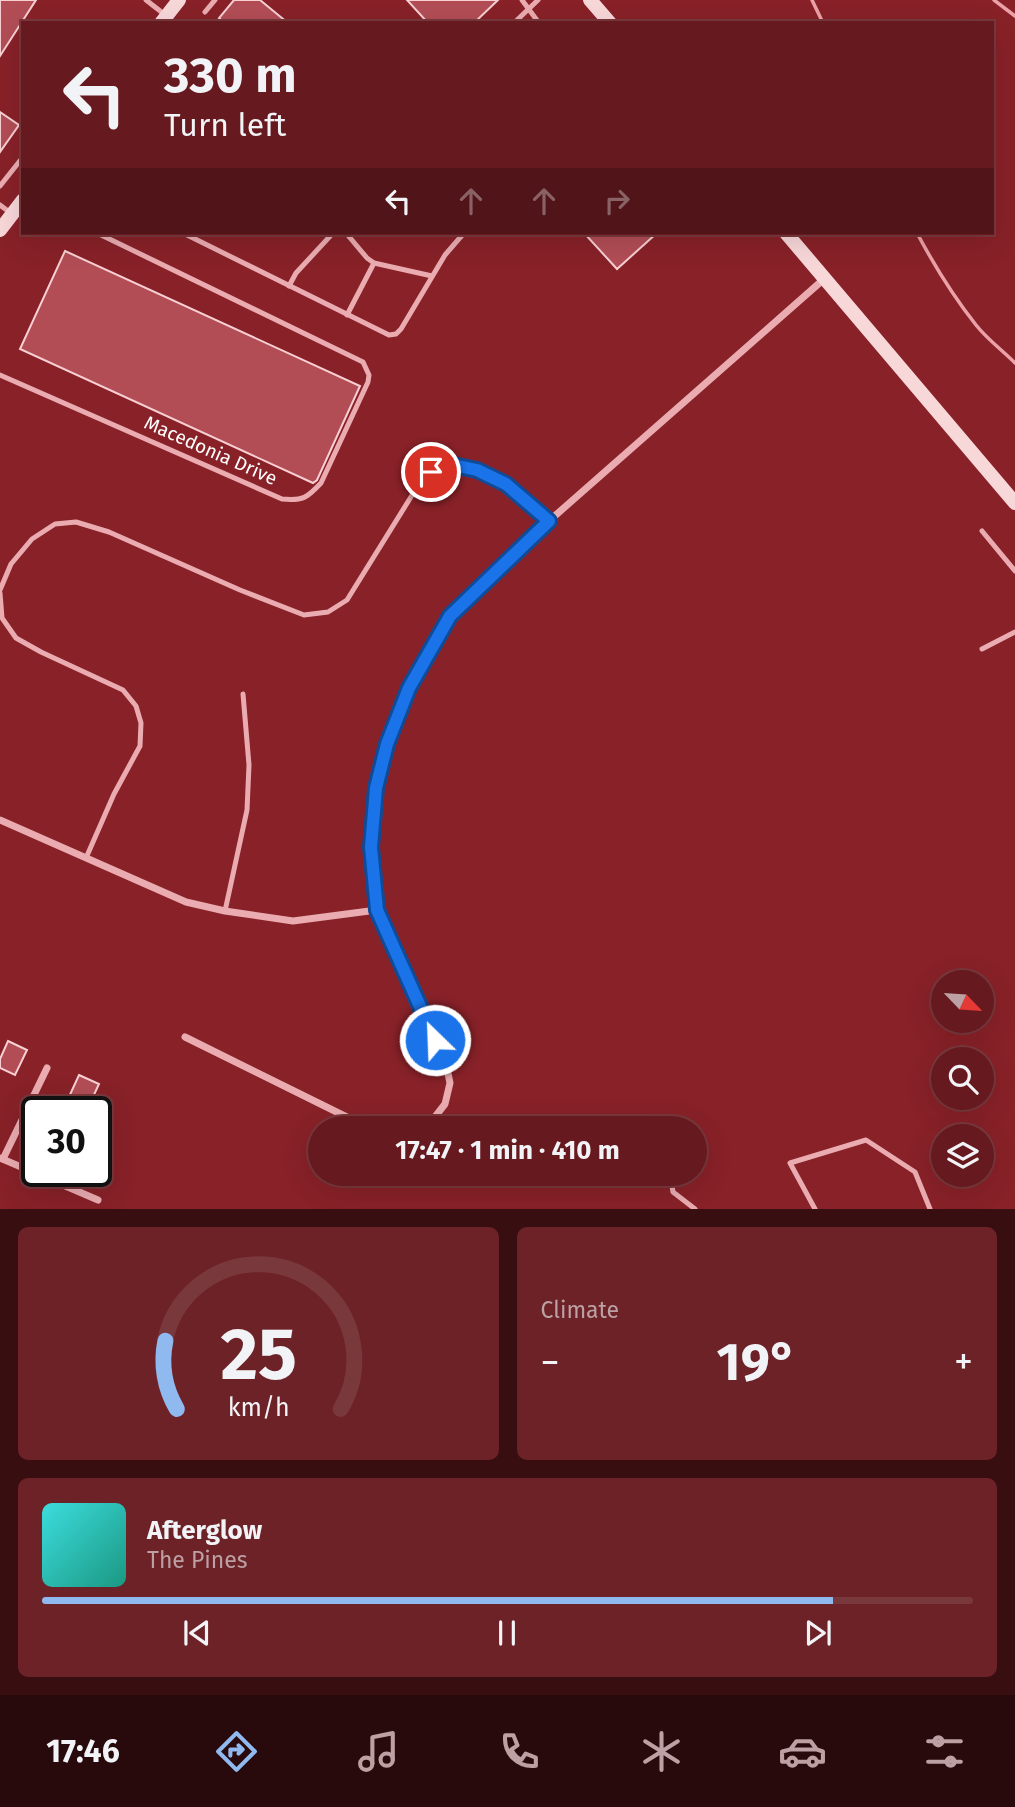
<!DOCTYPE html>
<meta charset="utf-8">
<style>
:root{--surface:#66191e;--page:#6c2227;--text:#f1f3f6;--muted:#bca0a4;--line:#79383c;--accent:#90b9f0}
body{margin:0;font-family:"Fira Sans",sans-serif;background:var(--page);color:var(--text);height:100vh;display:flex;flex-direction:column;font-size:26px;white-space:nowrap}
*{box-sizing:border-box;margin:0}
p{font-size:23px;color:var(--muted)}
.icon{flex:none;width:38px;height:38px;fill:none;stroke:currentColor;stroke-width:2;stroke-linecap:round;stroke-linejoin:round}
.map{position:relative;height:1209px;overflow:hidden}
.side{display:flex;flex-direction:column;gap:18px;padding:18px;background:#380e10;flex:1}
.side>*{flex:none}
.top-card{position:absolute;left:21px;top:21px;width:973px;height:214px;border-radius:0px;box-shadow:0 7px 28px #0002,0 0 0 2px var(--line);background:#66191e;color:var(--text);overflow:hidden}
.needle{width:46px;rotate:115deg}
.tools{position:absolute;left:931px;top:970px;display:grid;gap:14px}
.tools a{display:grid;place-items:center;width:63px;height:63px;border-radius:50%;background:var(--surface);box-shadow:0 7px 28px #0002,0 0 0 2px var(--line);font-size:35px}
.speed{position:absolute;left:21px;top:1096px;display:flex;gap:14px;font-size:35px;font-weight:700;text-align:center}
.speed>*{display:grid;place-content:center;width:91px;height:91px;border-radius:50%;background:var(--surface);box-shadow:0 7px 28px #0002,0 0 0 2px var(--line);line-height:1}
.speed .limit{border:4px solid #111;border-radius:10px;background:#fff;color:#111}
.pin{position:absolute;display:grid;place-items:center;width:60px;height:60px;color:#fff;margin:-30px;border:4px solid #fff;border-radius:50%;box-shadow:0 2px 7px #0007}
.me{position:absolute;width:77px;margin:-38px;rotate:336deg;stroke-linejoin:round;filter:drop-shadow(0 0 5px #0008)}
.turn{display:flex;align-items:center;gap:24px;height:147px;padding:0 28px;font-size:32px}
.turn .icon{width:91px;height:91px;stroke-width:2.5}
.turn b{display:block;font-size:49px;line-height:60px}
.lanes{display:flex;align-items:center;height:66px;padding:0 28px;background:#0003;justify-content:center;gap:35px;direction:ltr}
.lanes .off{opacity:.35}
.big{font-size:52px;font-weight:700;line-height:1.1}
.side .tile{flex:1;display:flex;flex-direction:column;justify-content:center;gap:10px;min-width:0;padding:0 24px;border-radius:10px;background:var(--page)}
.side .dial{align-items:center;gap:0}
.dial svg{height:182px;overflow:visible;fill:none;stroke:var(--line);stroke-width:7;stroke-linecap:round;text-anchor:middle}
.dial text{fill:var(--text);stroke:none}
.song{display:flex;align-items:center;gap:21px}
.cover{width:84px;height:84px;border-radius:10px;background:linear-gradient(135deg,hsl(180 70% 55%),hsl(170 70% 35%))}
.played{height:7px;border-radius:4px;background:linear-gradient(90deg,var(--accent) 85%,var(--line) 85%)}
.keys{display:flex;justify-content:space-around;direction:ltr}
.heat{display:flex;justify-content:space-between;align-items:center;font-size:38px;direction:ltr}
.side .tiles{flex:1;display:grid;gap:18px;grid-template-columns:1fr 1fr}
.tile:last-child{grid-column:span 2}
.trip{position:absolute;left:308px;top:1116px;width:399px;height:70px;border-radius:35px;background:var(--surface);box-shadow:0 7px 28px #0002,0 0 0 2px var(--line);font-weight:700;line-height:70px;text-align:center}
.tab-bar{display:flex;height:112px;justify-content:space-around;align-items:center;background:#290a0c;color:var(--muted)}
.tab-bar .icon{width:49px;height:49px}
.tab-bar .selected{color:var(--accent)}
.tab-bar b{font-size:32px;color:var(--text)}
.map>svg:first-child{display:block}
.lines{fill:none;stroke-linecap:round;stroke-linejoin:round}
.stream{stroke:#eca0a7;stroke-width:3.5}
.building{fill:#b24d56;stroke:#f8d0d4;stroke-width:2}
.lane{stroke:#eaacb1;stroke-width:5}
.street{stroke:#eaacb1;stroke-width:7}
.secondary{stroke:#f8d7d9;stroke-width:14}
.route-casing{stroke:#114b97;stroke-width:18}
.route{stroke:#1a73e8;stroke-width:12}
.labels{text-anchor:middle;stroke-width:6;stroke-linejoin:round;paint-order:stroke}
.street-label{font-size:19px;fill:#fff;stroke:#882128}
</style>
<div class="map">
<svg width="1015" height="1209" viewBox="0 0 1015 1209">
<rect width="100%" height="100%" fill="#882128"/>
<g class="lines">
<g class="stream">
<polyline points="812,0 823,23"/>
<polyline points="994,0 1015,16"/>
<path d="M917 233C934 265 953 296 976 325 987 339 1002 350 1015 363"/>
</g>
</g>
<g class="building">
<polygon points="0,0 36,0 0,56"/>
<polygon points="234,0 260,0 288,23 225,23 219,18"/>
<polygon points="407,0 498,0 474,23 428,23"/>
<polygon points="0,112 19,125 0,152"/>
<polygon points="584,233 657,233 617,269"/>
<polygon points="65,251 360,386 317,480 313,483 20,349"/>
<polygon points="8,1041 27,1050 15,1075 0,1068 0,1059"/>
<polygon points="79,1075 99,1084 87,1110 83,1108 81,1111 55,1111 61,1096 68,1099"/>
</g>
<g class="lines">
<g class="lane">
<polyline points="146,0 164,14"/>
<polyline points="522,0 539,23"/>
<polyline points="205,12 215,0"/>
<polyline points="514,23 538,0"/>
<polyline points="0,186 23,157"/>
<polyline points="0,205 12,214"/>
<polyline points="183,233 389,335 396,334 401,329 445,255 464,233"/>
<polyline points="346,233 367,258 374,263 432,276"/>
<polyline points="289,286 296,273 333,233"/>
<polyline points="347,315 374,263"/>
<path d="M0 375 282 499C303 501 307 498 321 483L368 382 369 375 363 362 97 233"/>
<polyline points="982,531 1015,571"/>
<polyline points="0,590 11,564 32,539 55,524 76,522 109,532 240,590 304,615 328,612 347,600 419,484 431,472 453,465 477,470 506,484 549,521"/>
<polyline points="0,593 2,618 16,638 41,652 123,690 136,706 141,723 140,746 114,794 86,858"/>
<polyline points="982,649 1015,632"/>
<polyline points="225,911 247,810 249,765 243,694"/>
<polyline points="661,1119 662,1129"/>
<polyline points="670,1174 673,1192 695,1209"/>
<polyline points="815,1209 790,1163 866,1140 915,1172 930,1209"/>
</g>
<g class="street">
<polyline points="0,820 186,902 225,911 293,921 377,910 446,1064 450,1083 445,1104 431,1122 415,1129"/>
<polyline points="377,910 371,847 376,787 387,744 409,688 450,616 549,521 824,279"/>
<polyline points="185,1037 371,1129"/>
<polyline points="0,1158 98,1200"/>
<polyline points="3,1159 47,1068"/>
</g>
<g class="secondary">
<polyline points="590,0 610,23"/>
<polyline points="161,23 179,0"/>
<polyline points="0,230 23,200"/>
<polyline points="786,233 1015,503"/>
</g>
</g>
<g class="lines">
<defs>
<polyline id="route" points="431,472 453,465 477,470 506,484 549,521 450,616 409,688 387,744 376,788 371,847 377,910 435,1040"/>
</defs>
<use href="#route" class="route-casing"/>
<use href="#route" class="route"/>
</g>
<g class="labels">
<g class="street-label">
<text transform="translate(211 450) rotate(24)" y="7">Macedonia Drive</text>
</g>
</g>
</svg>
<div class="tools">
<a><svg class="needle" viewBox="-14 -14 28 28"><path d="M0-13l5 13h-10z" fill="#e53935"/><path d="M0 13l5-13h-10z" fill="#bca0a4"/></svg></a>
<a><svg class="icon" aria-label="search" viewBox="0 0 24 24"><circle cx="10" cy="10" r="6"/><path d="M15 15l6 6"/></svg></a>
<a><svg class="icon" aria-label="layers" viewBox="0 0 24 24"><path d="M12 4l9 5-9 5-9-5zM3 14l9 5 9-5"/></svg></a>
</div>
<div class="speed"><div class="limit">30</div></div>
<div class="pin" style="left:431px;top:472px;background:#d93025"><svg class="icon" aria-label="arrive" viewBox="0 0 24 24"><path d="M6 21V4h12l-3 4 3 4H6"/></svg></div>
<svg class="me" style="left:435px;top:1040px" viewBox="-20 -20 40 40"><circle r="17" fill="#1a73e8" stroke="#fff" stroke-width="3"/><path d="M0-11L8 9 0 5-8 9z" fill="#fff"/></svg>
<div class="trip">17:47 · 1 min · 410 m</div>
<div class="top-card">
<div class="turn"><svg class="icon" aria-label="left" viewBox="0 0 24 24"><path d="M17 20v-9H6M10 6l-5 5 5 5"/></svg><div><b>330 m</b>Turn left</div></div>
<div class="lanes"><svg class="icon" aria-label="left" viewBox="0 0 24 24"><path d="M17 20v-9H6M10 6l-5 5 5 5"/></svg><svg class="icon off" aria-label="ahead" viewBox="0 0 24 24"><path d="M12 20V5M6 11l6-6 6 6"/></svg><svg class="icon off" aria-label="ahead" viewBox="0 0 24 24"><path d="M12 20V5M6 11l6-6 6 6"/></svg><svg class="icon off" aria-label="right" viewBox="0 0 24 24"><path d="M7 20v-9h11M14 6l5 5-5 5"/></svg></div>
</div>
</div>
<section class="side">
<div class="tiles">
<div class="tile dial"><svg viewBox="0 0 100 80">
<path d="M14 69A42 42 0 1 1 86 69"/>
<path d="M14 69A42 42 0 0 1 9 39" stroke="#90b9f0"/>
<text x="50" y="56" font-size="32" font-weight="700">25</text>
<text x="50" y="72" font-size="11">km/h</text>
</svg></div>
<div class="tile"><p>Climate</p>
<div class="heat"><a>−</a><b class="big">19°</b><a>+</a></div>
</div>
<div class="tile">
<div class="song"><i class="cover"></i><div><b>Afterglow</b><p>The Pines</p></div></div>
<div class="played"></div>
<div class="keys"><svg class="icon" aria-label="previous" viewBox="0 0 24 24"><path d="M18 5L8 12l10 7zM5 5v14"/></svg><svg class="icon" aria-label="pause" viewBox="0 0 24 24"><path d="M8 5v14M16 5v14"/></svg><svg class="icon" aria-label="next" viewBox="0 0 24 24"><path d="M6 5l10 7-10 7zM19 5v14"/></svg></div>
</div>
</div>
</section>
<nav class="tab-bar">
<b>17:46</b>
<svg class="icon selected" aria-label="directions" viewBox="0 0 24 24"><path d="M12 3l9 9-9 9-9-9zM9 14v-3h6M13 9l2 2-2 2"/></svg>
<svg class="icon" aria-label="music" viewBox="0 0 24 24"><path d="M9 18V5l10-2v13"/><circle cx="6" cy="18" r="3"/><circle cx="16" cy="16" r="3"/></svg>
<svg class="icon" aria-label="phone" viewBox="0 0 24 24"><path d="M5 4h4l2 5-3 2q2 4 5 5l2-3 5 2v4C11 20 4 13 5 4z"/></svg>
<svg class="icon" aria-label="climate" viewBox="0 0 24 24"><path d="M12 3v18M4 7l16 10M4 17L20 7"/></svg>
<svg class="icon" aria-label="car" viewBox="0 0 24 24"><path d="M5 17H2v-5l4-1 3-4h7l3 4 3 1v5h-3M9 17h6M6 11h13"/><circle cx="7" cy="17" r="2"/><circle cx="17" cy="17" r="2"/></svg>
<svg class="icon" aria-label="filters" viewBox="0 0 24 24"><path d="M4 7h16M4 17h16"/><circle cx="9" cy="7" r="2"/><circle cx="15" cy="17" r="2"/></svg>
</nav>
